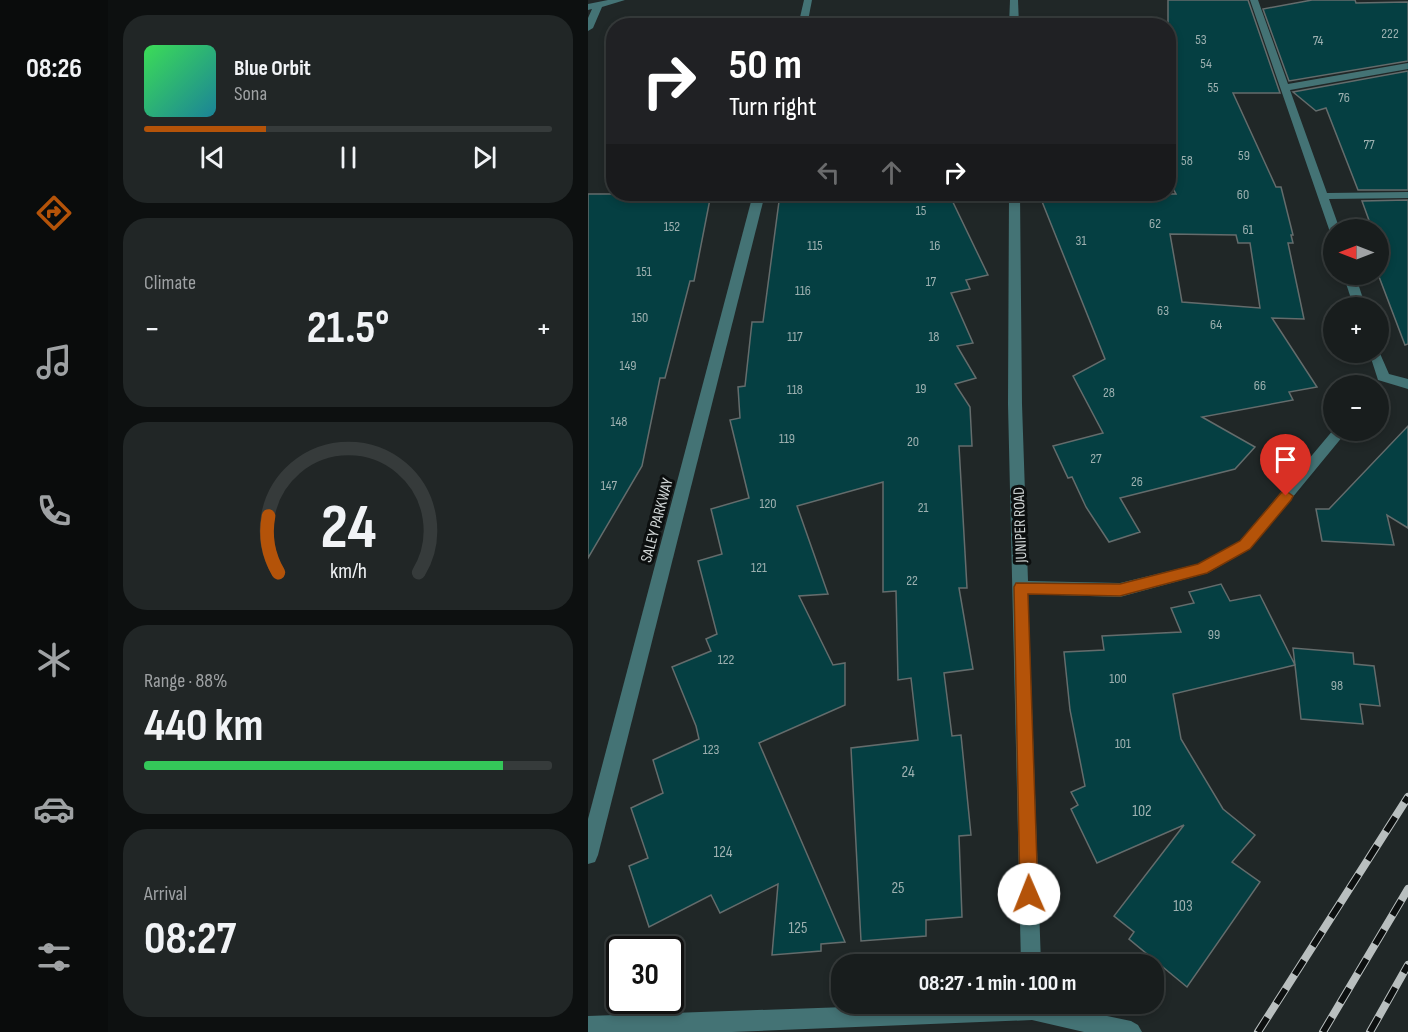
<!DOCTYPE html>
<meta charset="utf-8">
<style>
:root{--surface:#181d1d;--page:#212626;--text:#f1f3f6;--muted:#9fa2a4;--line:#363b3b;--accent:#b45309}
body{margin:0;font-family:"Sofia Sans Condensed",sans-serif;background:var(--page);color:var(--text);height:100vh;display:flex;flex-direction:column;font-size:22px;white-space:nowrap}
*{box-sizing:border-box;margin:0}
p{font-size:20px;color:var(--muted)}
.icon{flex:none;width:33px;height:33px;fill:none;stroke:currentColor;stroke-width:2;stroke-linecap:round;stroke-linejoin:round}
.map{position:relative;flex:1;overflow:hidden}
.details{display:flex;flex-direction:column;gap:15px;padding:15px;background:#0d1010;width:480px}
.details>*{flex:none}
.guide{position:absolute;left:18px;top:18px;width:570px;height:183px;border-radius:24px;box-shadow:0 3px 9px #0003,0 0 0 2px var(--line);background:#202124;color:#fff;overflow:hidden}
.needle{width:39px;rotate:270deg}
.buttons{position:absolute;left:735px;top:219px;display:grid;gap:12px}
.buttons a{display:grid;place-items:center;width:66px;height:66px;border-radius:50%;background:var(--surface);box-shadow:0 3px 9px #0003,0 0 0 2px var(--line);font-size:30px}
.speed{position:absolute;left:18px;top:936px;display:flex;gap:12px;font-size:30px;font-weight:700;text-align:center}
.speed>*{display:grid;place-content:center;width:78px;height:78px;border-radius:50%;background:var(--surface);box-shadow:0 3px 9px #0003,0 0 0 2px var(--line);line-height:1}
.speed .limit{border:3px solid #111;border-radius:9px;background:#fff;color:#111}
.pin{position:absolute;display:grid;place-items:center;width:51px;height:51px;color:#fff;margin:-62px -26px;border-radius:50% 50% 50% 0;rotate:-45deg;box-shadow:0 0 6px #0007}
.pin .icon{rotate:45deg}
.me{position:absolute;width:66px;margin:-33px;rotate:359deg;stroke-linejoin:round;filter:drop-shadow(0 0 4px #0008)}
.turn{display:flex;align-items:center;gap:21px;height:126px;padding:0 24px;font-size:27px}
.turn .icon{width:78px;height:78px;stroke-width:2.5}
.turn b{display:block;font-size:42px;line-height:51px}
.lanes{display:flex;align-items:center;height:57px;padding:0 24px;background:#0003;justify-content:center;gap:30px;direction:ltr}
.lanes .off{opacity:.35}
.big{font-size:45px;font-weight:700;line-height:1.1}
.details .widget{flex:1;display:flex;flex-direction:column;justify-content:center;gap:9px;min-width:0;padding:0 21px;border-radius:24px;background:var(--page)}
.details .dial{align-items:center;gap:0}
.dial svg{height:156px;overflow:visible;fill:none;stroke:var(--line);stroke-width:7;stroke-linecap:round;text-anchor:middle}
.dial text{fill:var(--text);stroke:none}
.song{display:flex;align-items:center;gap:18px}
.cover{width:72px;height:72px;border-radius:9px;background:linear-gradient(135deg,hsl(130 70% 55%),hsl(190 70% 35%))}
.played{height:6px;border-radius:3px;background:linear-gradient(90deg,var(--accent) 30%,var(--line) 30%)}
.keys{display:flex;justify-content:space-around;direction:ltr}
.heat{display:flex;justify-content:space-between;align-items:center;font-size:33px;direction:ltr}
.charge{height:9px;border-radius:4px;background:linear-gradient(90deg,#34c759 88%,var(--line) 0)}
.trip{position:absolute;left:243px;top:954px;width:333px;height:60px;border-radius:24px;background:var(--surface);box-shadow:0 3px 9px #0003,0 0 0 2px var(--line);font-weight:700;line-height:60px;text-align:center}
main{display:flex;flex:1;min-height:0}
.dock{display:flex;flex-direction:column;width:108px;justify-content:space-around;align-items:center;background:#0a0c0c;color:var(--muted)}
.dock .icon{width:42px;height:42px}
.dock .active{color:var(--accent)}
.dock b{font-size:27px;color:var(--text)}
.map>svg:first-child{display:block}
.building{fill:#053f42;stroke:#646c6c;stroke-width:1.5;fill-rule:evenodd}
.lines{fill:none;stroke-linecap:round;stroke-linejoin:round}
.minor{fill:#447375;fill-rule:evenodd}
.rail-casing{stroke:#b9bfbf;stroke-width:8}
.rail{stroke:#0c0f0f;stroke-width:6;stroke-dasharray:17;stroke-linecap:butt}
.route{fill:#b45309;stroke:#753606;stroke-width:1.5}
.labels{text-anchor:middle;stroke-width:6;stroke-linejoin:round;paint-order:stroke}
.number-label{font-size:14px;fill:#9db0b0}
.street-label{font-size:16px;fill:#d0d5d5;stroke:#0c0f0f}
.near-number-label{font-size:16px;fill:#9db0b0}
</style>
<main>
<nav class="dock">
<b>08:26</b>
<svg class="icon active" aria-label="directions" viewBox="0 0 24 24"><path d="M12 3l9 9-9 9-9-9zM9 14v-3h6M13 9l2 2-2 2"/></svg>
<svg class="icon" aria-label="music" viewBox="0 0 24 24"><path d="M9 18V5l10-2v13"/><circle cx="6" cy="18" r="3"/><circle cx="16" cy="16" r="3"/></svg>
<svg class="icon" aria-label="phone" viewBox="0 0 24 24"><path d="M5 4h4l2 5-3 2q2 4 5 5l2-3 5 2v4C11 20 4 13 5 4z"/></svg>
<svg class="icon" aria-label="climate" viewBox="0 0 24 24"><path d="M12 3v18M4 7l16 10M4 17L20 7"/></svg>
<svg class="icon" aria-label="car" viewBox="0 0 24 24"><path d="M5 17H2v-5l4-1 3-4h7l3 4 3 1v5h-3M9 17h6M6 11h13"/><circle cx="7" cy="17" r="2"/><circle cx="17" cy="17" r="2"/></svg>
<svg class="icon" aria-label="filters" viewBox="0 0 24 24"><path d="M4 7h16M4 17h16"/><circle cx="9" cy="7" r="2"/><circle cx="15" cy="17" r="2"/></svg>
</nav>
<section class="details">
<div class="widget">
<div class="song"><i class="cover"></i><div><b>Blue Orbit</b><p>Sona</p></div></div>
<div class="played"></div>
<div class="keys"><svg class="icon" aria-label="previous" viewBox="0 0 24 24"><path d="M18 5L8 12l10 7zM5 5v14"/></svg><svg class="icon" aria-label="pause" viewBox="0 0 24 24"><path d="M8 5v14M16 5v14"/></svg><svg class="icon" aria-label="next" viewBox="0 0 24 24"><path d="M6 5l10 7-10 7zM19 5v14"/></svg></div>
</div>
<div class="widget"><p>Climate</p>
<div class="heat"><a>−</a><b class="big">21.5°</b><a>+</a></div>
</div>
<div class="widget dial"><svg viewBox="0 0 100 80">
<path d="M14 69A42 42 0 1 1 86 69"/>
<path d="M14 69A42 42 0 0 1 9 40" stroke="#b45309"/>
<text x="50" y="56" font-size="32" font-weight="700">24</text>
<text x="50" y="72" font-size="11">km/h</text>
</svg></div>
<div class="widget"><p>Range · 88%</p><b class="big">440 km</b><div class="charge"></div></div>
<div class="widget"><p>Arrival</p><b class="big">08:27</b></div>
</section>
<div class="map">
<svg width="820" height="1032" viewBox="0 0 820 1032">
<rect width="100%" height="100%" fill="#202727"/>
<g class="building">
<path d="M580 0H660L692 93H645L688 187H693L705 235H703L705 243H700L716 319 684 318 729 387 701 392 705 400 614 417 667 447 647 469 532 498 552 532 521 542 498 507 484 477 480 478 465 446 515 433 485 376 517 359 451 194H588L580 179ZM582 234 648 235 650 243H662L672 308 594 302Z"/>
<polygon points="724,0 767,0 768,3 820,2 820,61 701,81 675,9"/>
<polygon points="820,71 820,190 770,190 738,108 728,111 705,92"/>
<polygon points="0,194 123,194 106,281 102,281 77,378 72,378 54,466 0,558"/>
<polygon points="192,194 361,194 400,275 378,280 382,289 363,293 385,343 369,346 388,378 367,384 382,407 384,446 371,446 379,588 371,588 385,669 356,673 364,736 373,735 383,835 371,836 374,917 338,920 338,936 273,941 263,748 330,740 323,678 310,680 308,591 295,592 295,482 209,506 240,594 211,596 245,665 257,663 257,705 171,743 257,942 233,944 233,951 184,955 190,884 132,913 123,895 61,927 41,866 60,858 43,808 75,793 65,760 111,739 108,726 84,667 123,651 118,639 129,634 110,561 134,554 123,509 161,498 142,420 152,418 150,387 157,386 164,322 175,322"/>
<polygon points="820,200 820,344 817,345 790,274 790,230 774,230 771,223 782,223 774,201"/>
<polygon points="820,426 820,528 799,515 806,545 734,541 728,509 741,509"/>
<polygon points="633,584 642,601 672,595 707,665 705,648 765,653 766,664 786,666 792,706 772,704 775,724 713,719 707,665 585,694 593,739 635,809 667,835 644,862 672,882 599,987 541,939 546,932 526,916 596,825 509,863 483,809 490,805 483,792 497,786 482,710 476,652 516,650 514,636 593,632 583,608 606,603 601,592"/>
</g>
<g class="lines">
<g class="minor">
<polygon points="20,0 37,0 14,7 5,28 0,31 0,18 4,9 0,10 0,4"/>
<polygon points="216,0 224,0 219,26 210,26"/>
<polygon points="422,0 430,0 431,26 421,26"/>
<polygon points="662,0 670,0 700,84 820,63 820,69 702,90 739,193 820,192 820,198 741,199 752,230 746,230 746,233 742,232"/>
<polygon points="165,194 177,194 10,855 7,862 0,864 0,819"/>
<polygon points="421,194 432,194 434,404 440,581 532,583 610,564 652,541 746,429 760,430 662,549 620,573 532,597 440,594 453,964 433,964 420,404"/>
<polygon points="755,274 767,274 778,308 766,308"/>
<polygon points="790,349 801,374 820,379 820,389 790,380 781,352 790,352"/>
<polygon points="341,1004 462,1004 543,1021 550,1025 554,1032 496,1032 444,1020 144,1032 0,1032 0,1016"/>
</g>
<defs>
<g id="rail">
<polyline points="670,1032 820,797"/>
<polyline points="735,1032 820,889"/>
<polyline points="782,1032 820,965"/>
</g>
</defs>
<use href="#rail" class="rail-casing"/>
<use href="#rail" class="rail"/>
</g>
<polygon class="route" points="698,491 705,496 703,500 662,549 619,573 532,596 440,594 450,894 448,900 441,902 435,900 432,894 426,587 428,583 532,584 610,564 652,541 693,493"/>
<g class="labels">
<g class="number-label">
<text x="802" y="38">222</text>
<text x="613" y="44">53</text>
<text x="730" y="45">74</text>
<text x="618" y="68">54</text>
<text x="625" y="92">55</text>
<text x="756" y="102">76</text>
<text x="781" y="149">77</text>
<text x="656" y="160">59</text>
<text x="599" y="165">58</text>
<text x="655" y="199">60</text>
<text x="333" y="215">15</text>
<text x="567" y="228">62</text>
<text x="84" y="231">152</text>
<text x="660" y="234">61</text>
<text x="493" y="245">31</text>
<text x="227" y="250">115</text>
<text x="347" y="250">16</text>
<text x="56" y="276">151</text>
<text x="343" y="286">17</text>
<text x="215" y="295">116</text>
<text x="575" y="315">63</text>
<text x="52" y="322">150</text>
<text x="628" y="329">64</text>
<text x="207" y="341">117</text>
<text x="346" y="341">18</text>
<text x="40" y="370">149</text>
<text x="672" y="390">66</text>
<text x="333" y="393">19</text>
<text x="207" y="394">118</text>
<text x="521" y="397">28</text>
<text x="31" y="426">148</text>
<text x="199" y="443">119</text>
<text x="325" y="446">20</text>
<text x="508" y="463">27</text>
<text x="549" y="486">26</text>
<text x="21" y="490">147</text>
<text x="180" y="508">120</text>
<text x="335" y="512">21</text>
<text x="171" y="572">121</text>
<text x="324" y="585">22</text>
<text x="626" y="639">99</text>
<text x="138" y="664">122</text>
<text x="530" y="683">100</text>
<text x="749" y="690">98</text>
<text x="535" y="748">101</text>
<text x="123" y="754">123</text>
</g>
<g class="street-label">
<text transform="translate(68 520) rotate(-75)" y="6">SALEY PARKWAY</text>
<text transform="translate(431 525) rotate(-92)" y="6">JUNIPER ROAD</text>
</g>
<g class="near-number-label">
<text x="320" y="777">24</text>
<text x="554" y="816">102</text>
<text x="135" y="857">124</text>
<text x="310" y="893">25</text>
<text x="595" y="911">103</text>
<text x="210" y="933">125</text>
</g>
</g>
</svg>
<div class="buttons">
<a><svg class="needle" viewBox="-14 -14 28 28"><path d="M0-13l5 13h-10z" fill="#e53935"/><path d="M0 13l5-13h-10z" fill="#9fa2a4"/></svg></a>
<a>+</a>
<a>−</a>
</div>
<div class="speed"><div class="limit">30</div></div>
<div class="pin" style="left:698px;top:496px;background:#d93025"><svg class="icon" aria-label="arrive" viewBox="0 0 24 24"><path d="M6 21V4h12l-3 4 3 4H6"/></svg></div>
<svg class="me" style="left:441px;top:894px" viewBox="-20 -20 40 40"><circle r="19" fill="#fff"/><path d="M0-13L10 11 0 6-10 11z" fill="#b45309"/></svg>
<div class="trip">08:27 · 1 min · 100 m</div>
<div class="guide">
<div class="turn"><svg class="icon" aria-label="right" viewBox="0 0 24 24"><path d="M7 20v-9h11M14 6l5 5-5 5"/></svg><div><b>50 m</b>Turn right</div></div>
<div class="lanes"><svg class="icon off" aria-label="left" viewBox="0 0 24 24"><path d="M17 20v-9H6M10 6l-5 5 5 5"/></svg><svg class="icon off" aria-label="ahead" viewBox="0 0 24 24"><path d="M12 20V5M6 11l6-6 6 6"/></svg><svg class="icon" aria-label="right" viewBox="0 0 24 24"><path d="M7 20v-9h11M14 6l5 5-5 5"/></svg></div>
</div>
</div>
</main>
